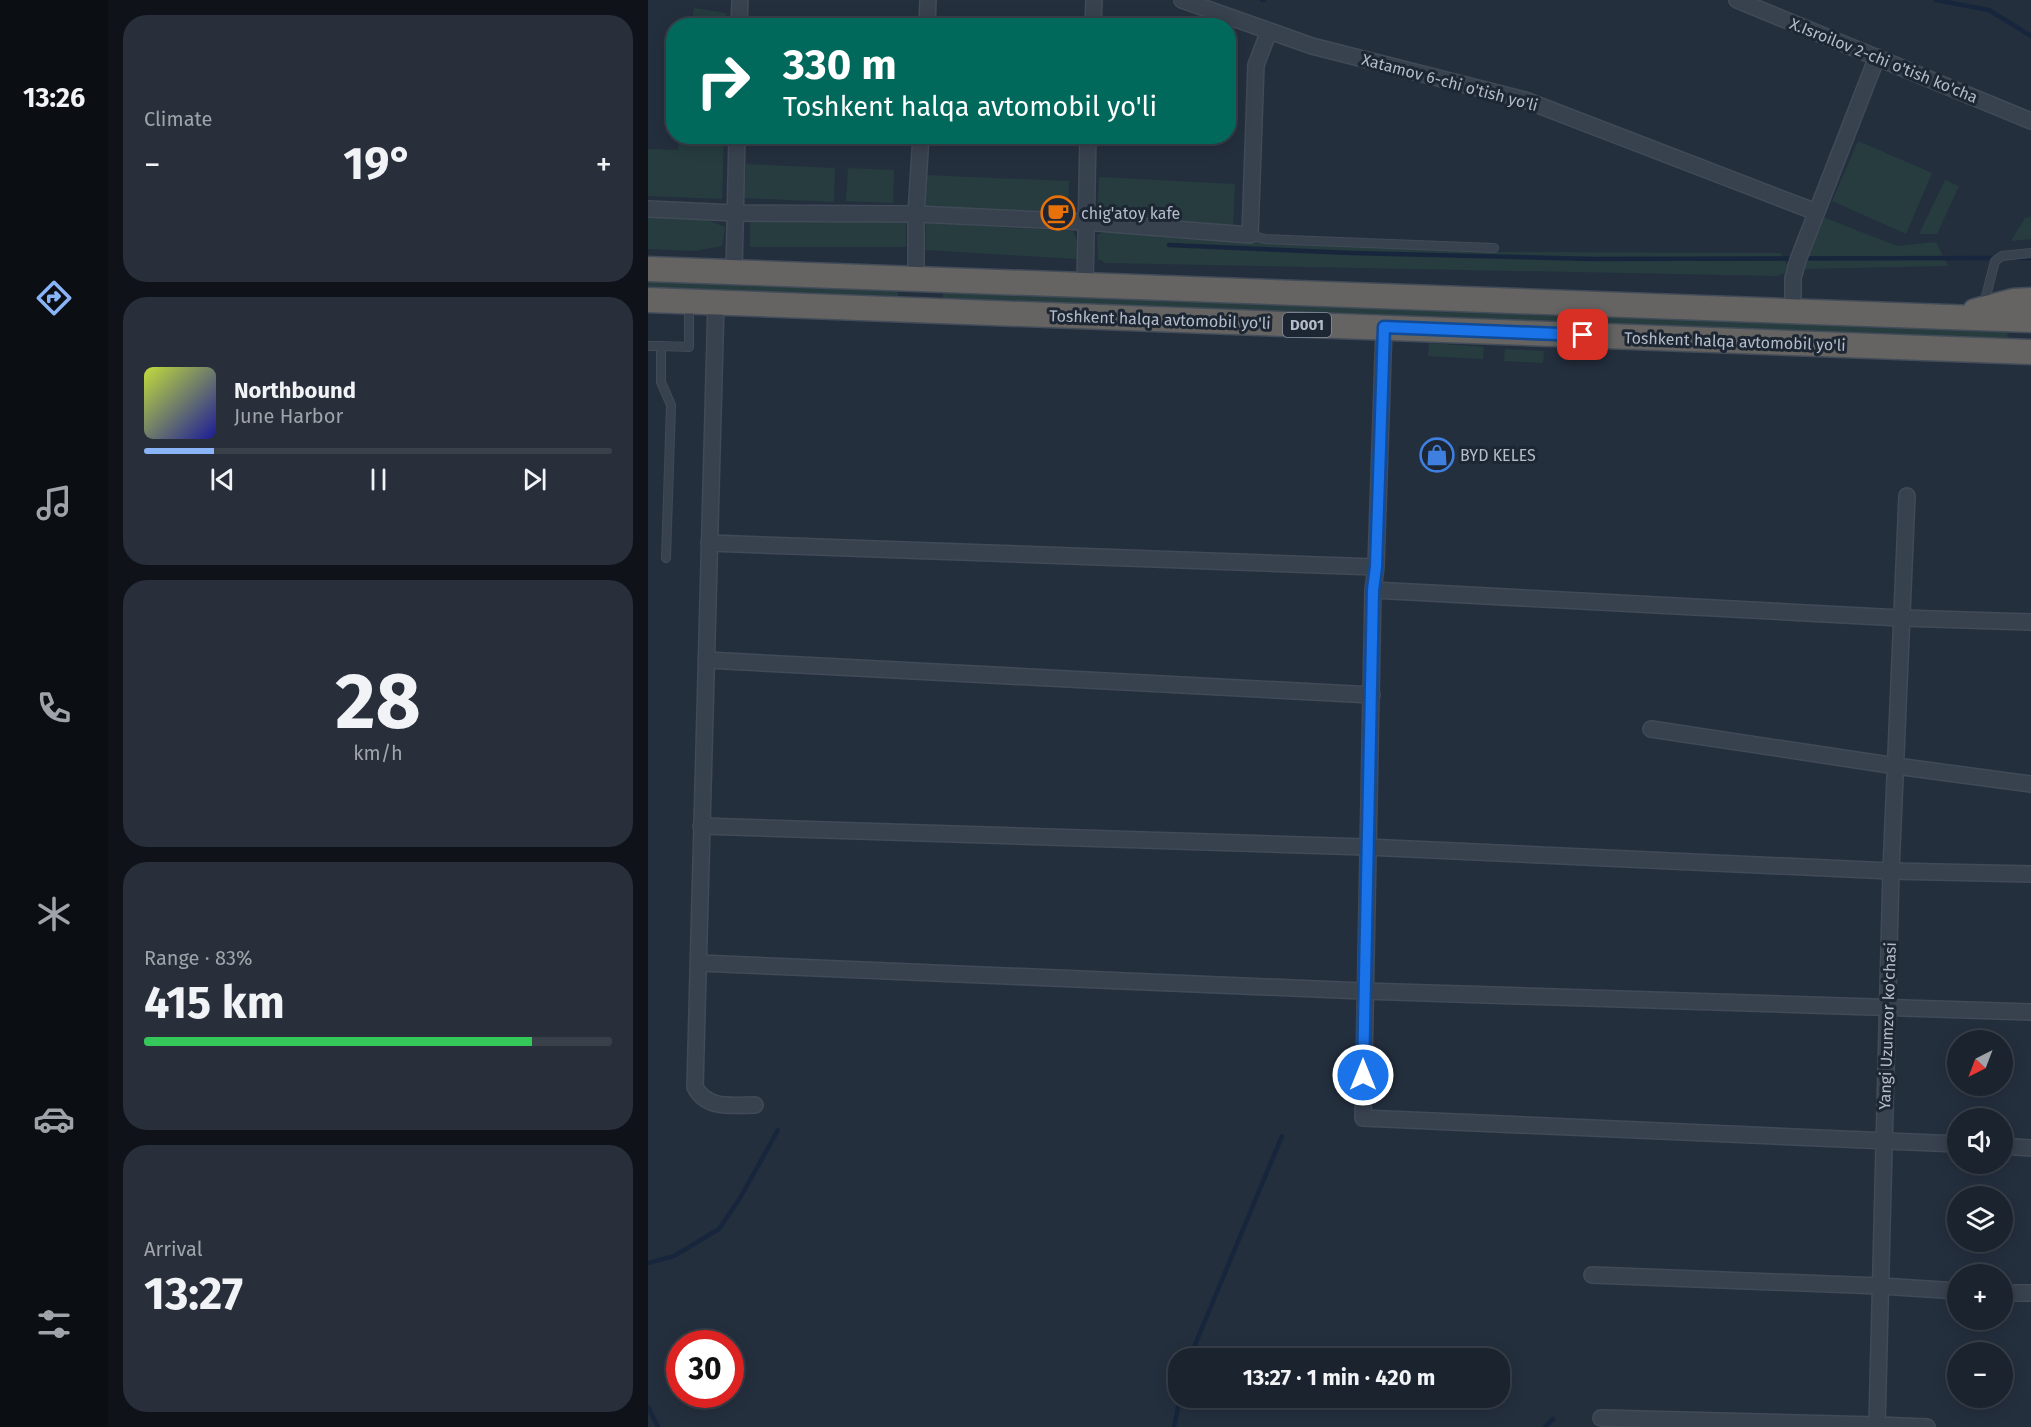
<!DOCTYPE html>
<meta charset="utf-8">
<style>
:root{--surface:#1b232e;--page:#282f3a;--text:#f1f3f6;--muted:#a0a4aa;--line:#39404a;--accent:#8ab4f8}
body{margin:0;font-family:"Fira Sans",sans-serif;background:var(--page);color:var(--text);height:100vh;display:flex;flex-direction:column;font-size:22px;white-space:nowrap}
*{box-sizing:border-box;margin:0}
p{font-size:20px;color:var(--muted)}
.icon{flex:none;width:33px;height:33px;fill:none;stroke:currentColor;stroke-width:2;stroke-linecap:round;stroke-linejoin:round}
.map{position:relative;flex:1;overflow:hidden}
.details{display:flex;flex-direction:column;gap:15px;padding:15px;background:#0f1319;width:540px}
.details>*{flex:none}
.banner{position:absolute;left:18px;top:18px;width:570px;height:126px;border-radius:24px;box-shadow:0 3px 15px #0003,0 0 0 2px var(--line);background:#00695c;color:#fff;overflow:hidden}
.needle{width:39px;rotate:222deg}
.buttons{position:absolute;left:1299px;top:1030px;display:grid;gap:12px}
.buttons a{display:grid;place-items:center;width:66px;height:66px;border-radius:50%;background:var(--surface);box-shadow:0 3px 15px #0003,0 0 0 2px var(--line);font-size:30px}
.speed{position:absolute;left:18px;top:1330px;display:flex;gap:12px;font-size:30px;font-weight:700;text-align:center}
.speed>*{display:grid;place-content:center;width:78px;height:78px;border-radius:50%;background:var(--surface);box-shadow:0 3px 15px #0003,0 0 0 2px var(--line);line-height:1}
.speed .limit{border:9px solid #d22;background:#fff;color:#111}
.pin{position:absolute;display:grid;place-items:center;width:51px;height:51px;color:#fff;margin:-26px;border-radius:12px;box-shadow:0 3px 9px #0006}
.me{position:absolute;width:66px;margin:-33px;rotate:0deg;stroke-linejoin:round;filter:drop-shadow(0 0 4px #0008)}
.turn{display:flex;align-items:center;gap:21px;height:126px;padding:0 18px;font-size:27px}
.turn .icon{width:78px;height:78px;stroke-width:2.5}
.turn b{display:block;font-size:42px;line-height:51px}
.big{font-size:45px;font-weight:700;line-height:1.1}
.details .widget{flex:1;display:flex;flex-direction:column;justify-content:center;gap:9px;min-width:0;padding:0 21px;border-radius:24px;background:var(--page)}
.details .dial{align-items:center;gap:0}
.dial b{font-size:78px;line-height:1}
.song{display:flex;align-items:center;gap:18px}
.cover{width:72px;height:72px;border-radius:9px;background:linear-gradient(135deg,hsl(70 70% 55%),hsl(240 70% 35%))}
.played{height:6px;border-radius:3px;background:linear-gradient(90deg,var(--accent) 15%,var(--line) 15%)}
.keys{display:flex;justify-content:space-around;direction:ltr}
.heat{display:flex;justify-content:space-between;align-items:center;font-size:33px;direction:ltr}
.charge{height:9px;border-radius:4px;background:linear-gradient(90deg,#34c759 83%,var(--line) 0)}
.trip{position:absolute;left:520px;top:1348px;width:342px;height:60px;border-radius:24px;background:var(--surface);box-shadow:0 3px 15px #0003,0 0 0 2px var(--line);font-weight:700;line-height:60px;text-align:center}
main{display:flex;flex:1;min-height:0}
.tabs{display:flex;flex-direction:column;width:108px;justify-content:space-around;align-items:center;background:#0b0e12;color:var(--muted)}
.tabs .icon{width:42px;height:42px}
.tabs .active{color:var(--accent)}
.tabs b{font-size:27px;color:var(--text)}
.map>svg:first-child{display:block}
.green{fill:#263c3f}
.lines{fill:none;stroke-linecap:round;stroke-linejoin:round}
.stream{stroke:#17263c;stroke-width:4.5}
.service-casing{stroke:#414a57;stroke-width:10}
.minor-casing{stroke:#414a57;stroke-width:18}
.trunk-casing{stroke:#434c59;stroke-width:27}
.service{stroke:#38414e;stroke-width:8}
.minor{stroke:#38414e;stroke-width:15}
.trunk{stroke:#656462;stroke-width:24}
.route-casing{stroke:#114b97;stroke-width:15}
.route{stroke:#1a73e8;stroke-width:10}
.labels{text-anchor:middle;stroke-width:6;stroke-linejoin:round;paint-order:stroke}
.shield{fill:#1d2633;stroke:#878f9c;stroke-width:1.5}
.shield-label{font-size:15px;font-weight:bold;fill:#b4bcc9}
.street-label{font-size:16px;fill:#b4bcc9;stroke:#1d2633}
.poi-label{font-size:16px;fill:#b4bcc9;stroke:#1d2633;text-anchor:start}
</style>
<main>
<nav class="tabs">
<b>13:26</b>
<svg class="icon active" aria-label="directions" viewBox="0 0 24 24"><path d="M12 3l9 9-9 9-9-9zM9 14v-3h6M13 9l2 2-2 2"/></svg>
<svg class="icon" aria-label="music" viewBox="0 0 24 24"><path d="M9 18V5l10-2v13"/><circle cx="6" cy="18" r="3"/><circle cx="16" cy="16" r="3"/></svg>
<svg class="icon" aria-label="phone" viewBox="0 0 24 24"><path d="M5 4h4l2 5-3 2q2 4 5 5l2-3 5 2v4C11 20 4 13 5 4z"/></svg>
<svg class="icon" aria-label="climate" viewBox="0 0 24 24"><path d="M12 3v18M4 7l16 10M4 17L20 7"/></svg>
<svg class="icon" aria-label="car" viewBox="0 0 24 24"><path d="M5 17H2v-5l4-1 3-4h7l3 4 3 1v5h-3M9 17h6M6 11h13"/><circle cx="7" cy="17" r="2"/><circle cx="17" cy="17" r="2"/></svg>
<svg class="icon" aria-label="filters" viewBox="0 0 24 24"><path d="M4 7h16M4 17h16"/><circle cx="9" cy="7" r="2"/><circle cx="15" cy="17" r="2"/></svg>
</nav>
<section class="details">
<div class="widget"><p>Climate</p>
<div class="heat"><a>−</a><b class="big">19°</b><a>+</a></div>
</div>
<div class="widget">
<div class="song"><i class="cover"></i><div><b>Northbound</b><p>June Harbor</p></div></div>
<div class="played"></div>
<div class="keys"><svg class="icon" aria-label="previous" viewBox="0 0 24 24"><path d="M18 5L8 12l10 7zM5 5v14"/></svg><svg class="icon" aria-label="pause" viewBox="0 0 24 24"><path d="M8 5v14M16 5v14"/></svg><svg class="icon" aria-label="next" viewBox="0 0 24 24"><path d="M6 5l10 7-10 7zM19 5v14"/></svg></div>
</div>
<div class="widget dial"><b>28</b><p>km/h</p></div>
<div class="widget"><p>Range · 83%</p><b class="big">415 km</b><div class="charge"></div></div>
<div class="widget"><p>Arrival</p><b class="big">13:27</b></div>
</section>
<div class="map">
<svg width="1383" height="1427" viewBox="0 0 1383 1427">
<rect width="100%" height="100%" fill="#242f3e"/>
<g class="green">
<polygon points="46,8 78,13 78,25 43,25"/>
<polygon points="31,137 76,137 74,199 0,196 0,149 30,150"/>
<polygon points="1210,141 1284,173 1258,234 1184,201"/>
<polygon points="98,164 187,168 186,202 96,198"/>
<polygon points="200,168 246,170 245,203 198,201"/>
<polygon points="277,175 421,181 420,214 276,207"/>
<polygon points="451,177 587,184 585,226 449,219"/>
<polygon points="1297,180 1311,186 1289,234 1271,234"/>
<polygon points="0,217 60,220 77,227 74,246 47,251 0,249"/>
<polygon points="1175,217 1249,246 1288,242 1300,266 1155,269"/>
<polygon points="1383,217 1383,239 1363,241 1377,218"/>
<rect x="102" y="221" width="156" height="26"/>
<polygon points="278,223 425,231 430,243 429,259 277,250"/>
<polygon points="459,231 851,252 1132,253 1140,266 1136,273 1129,276 458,263 450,259 449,235"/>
<polygon points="0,280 250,288 250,296 0,288"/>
<polygon points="295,290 1360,330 1359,339 295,299"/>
<polygon points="781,343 836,347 835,359 780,356"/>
<polygon points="857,349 896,351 895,363 856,361"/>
</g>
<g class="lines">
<g class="stream">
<polyline points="614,0 616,0"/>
<polyline points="1288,0 1341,10 1383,36"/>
<polyline points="521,245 704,253 945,259 1349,258"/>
<polyline points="1369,258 1383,258"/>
<polyline points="0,1263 26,1256 71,1229 92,1198 130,1130"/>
<polyline points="541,1359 634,1136"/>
<polyline points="0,1407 10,1427"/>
<polyline points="526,1427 532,1398"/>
<polyline points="897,1427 905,1419"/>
</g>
<defs>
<g id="service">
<polyline points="602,235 617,239 846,248"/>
<polyline points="1336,304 1347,261 1354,256 1383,253"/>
<polyline points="0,346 13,346"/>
<polyline points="18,558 23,405 13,382 13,346 41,347 41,306"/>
</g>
<g id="minor">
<polyline points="534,0 664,46 877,100 1168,212"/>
<polyline points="1089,0 1383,121"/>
<polyline points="91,26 92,0"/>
<polyline points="279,26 280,0"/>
<polyline points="445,26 446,0"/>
<polyline points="0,209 87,213 268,214 273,136"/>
<polyline points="86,272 89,136"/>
<polyline points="268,279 268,214 437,222 602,235 608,65 621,31"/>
<polyline points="437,285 440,136"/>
<path d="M68 302 47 1087C59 1110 85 1105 107 1105"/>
<polyline points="1145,311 1145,278 1150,260 1229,57"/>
<polyline points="736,327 728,567 725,590 715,1118 1310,1144"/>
<polyline points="1259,496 1243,871 1229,1425 1279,1427"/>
<polyline points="61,543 728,567"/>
<polyline points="725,590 1253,618 1383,622"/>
<polyline points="59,660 724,695"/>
<polyline points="1003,729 1248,766 1383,784"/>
<polyline points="53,826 718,847 1243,871 1383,874"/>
<polyline points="51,963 715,991 1383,1012"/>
<polyline points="1354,1146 1383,1148"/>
<polyline points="944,1275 1233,1286 1310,1291"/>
<polyline points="1354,1293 1383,1293"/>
<polyline points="953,1418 1229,1425"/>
</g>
<g id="trunk">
<polyline points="0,269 1383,320"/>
<polyline points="0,300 1383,352"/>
<polyline points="1327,311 1365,301 1383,300"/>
</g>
</defs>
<use href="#service" class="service-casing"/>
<use href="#minor" class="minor-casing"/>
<use href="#trunk" class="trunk-casing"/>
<use href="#service" class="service"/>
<use href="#minor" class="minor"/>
<use href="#trunk" class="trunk"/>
</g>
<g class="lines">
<defs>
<polyline id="route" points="715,1075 725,590 728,567 736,327 935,335"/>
</defs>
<use href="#route" class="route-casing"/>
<use href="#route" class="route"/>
</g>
<defs>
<symbol id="cafe-ring" viewBox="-11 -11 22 22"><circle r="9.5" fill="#1d2633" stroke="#e8710a" stroke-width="1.5"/><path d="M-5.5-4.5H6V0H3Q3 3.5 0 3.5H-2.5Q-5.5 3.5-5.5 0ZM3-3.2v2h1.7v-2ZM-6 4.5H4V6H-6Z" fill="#e8710a"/></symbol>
<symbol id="shop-ring" viewBox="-11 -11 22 22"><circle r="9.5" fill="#1d2633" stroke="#3f7fe0" stroke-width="1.5"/><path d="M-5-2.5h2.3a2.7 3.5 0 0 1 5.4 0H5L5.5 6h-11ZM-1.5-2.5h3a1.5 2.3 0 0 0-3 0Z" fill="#3f7fe0"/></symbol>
</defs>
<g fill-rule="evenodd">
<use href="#cafe-ring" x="391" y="194" width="38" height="38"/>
<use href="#shop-ring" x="770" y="436" width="38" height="38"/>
</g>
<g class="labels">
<rect class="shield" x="635" y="313" width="48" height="24" rx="4.5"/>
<g class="shield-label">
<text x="659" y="330">D001</text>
</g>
<g class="street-label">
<text transform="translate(1236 60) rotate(22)" y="6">X.Isroilov 2-chi o'tish ko'cha</text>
<text transform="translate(802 82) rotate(15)" y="6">Xatamov 6-chi o'tish yo'li</text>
<text transform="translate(512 319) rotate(2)" y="6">Toshkent halqa avtomobil yo'li</text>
<text transform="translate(1087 341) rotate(2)" y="6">Toshkent halqa avtomobil yo'li</text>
<text transform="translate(1239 1026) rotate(-88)" y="6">Yangi Uzumzor ko'chasi</text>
</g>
<g class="poi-label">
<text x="433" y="219">chig'atoy kafe</text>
<text x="812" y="461">BYD KELES</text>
</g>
</g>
</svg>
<div class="buttons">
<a><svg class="needle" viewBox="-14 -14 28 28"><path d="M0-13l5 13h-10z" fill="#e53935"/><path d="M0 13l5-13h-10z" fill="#a0a4aa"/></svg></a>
<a><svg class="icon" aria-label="sound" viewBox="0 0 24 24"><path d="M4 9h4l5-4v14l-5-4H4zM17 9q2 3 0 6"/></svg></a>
<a><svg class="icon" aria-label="layers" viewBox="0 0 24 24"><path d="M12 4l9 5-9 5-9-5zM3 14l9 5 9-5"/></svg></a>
<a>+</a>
<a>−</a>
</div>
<div class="speed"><div class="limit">30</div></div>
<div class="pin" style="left:935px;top:335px;background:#d93025"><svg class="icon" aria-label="arrive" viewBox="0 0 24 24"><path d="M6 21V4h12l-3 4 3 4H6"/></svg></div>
<svg class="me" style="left:715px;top:1075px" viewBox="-20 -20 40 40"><circle r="17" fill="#1a73e8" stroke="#fff" stroke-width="3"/><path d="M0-11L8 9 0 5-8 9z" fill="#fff"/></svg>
<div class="trip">13:27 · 1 min · 420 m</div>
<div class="banner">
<div class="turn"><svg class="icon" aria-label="right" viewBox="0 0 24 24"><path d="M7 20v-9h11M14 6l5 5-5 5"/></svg><div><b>330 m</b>Toshkent halqa avtomobil yo'li</div></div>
</div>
</div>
</main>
